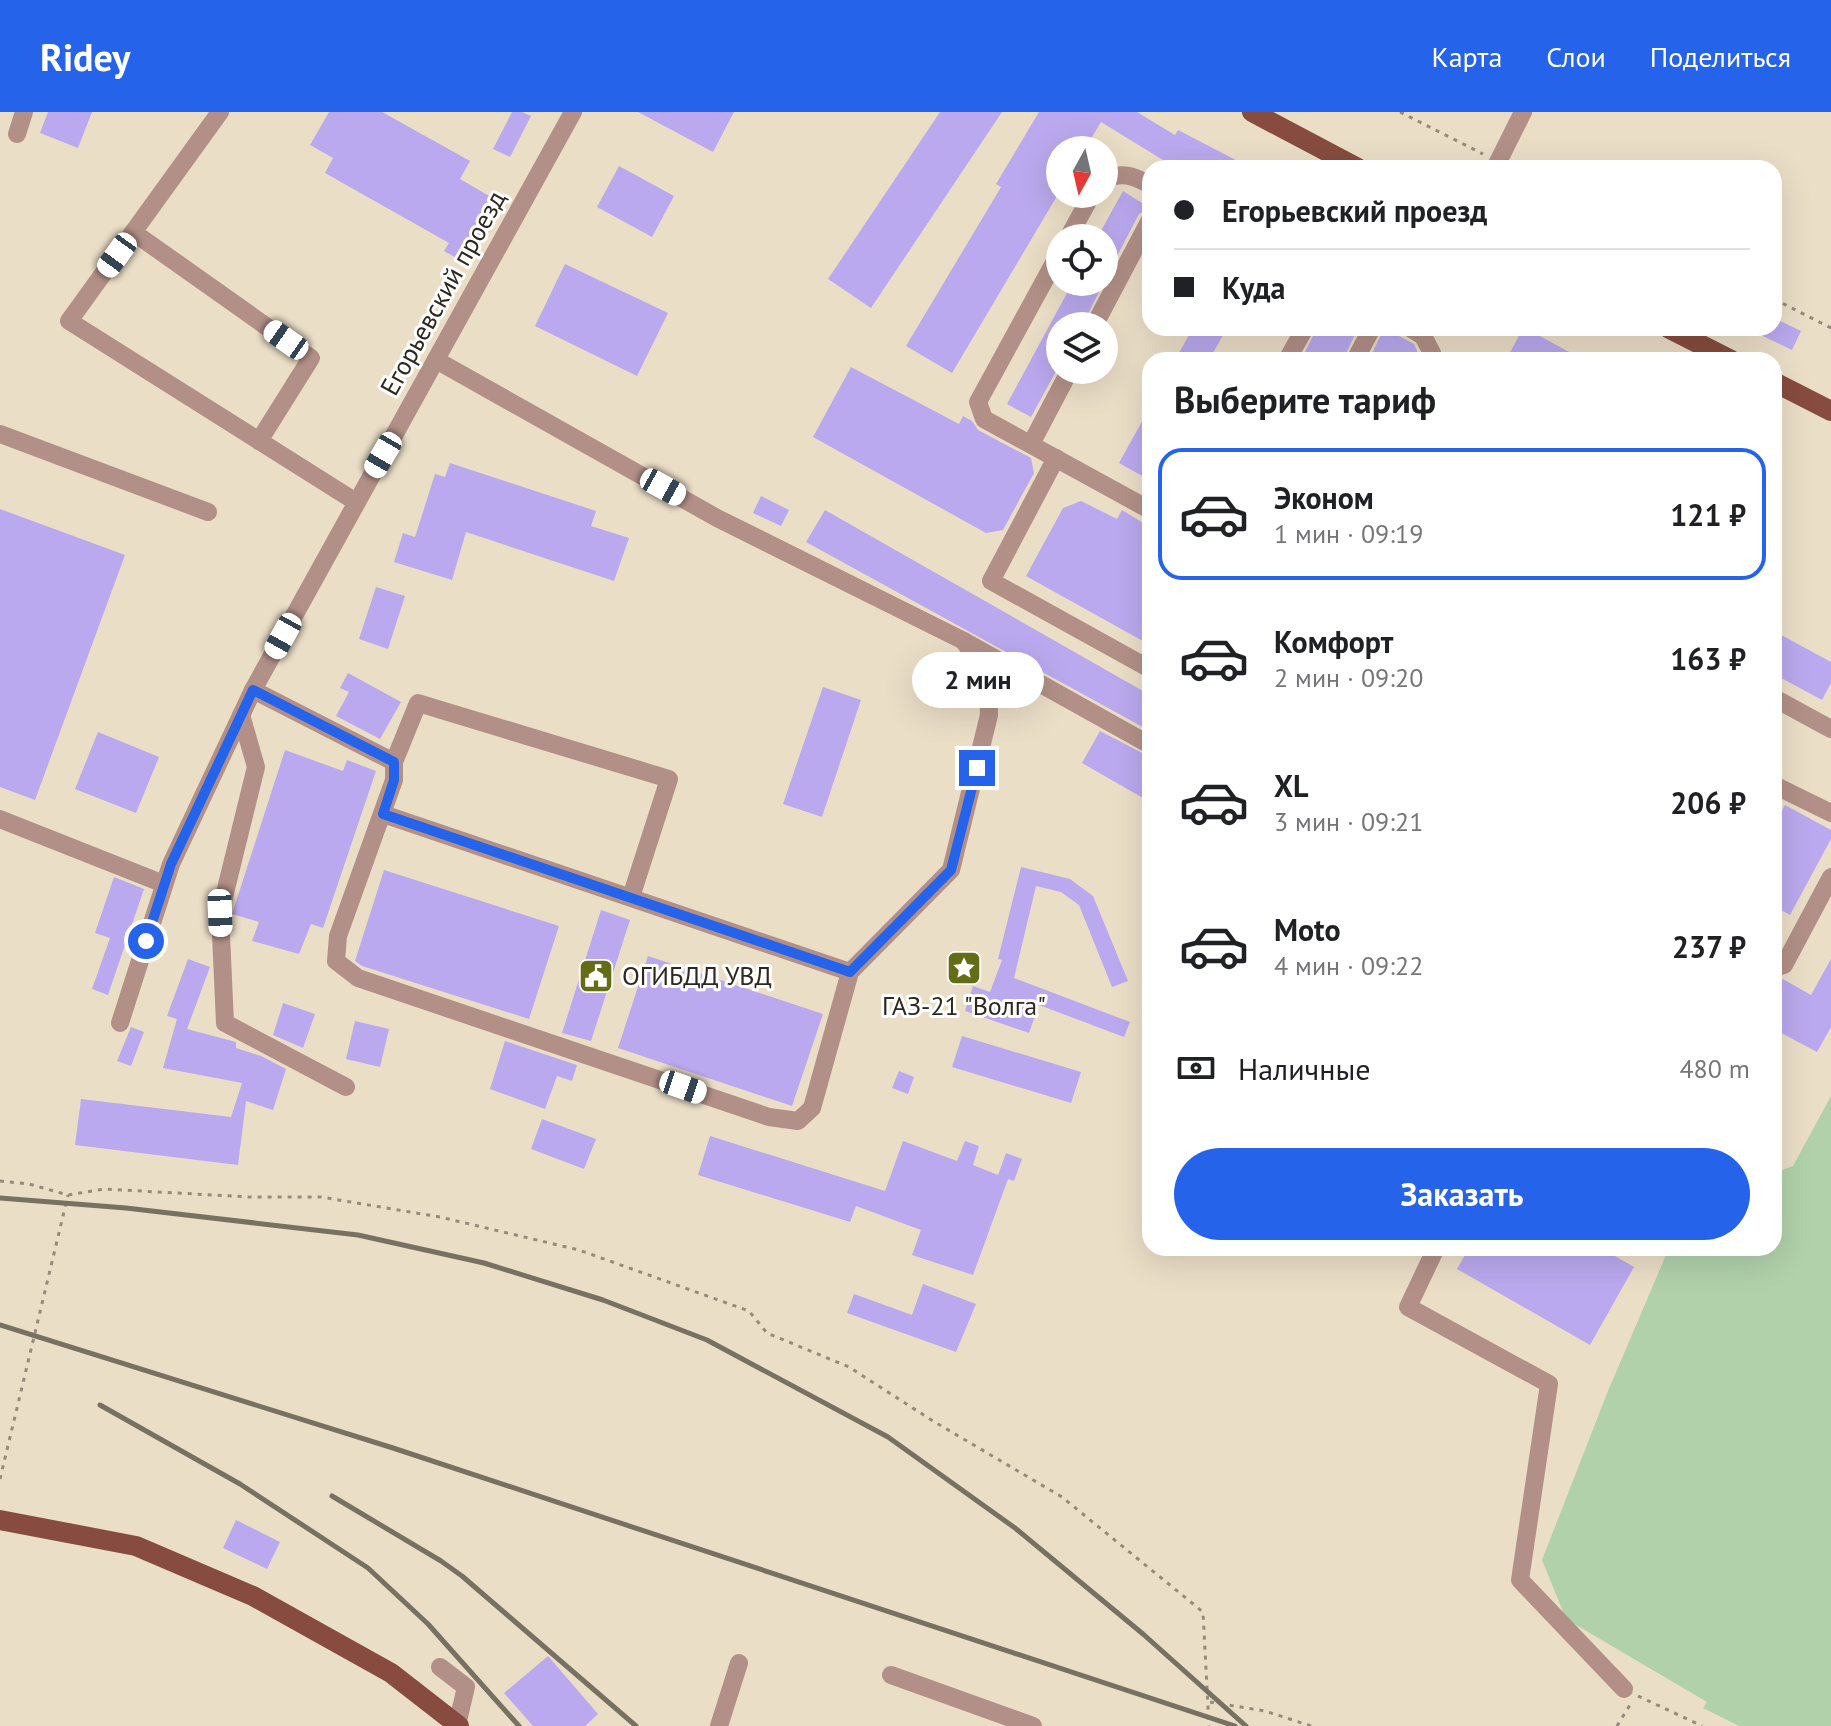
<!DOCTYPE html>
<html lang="ru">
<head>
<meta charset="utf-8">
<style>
	:root { --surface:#fff; --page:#f2f2f2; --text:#202124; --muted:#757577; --line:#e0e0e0; --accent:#2563eb }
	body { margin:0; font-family:"PT Sans",sans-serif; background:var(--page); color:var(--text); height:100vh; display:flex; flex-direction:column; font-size:30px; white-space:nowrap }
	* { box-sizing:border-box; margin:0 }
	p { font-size:26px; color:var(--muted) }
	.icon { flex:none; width:44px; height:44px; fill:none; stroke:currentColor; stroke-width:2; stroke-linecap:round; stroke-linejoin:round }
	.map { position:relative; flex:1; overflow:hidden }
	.sheet { position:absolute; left:1142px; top:240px; width:640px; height:904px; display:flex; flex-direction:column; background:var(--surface); border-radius:24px; box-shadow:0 8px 32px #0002 }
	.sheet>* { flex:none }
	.guide { position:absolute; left:1142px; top:48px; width:640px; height:176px; border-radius:24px; box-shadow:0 8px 32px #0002; display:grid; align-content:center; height:176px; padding:0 32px; background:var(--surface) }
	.needle { width:52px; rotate:188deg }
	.buttons { position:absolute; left:1046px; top:24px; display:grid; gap:16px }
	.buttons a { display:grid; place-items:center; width:72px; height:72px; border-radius:50%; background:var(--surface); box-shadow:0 8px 32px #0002; font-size:40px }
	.end { position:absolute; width:36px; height:36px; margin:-18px; border:10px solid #2563eb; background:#fff; box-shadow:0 0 0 4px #fff }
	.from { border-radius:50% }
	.bubble { position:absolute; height:56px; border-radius:28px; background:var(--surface); box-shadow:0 8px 32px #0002; font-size:26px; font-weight:600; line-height:56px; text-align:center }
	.car { position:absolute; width:24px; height:48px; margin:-24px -12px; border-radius:10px; box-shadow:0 0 6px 2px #0007; background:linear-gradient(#fff 24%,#345 0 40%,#fff 0 76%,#345 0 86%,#fff 0) }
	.guide b { display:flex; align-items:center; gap:28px; height:76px; font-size:30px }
	.guide b+b { border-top:2px solid var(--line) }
	.guide i { width:20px; height:20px; background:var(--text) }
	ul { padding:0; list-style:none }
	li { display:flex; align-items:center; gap:24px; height:132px; margin:0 16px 12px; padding:0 16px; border:4px solid transparent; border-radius:24px }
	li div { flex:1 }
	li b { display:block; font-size:30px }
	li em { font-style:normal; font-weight:600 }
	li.current { border-color:var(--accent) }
	li>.icon { width:72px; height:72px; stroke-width:1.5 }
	h2 { padding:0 32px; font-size:36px; line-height:96px }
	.pay { display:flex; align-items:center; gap:20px; height:88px; padding:0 32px; font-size:30px }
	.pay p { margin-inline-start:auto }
	.button { display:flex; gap:16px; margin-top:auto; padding:16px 32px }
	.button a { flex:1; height:92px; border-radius:48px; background:var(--accent); color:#fff; font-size:32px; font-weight:600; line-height:92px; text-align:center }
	header { display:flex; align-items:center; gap:48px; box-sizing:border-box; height:112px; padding:0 40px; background:var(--accent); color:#fff }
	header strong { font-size:38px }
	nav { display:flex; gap:44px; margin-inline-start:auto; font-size:28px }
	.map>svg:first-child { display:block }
	.green { fill:#b0d1aa }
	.building { fill:#baa9ee }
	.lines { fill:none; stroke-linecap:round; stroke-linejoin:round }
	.path { stroke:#948b7a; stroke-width:3; stroke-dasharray:4 6; stroke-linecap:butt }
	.minor { stroke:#b29087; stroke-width:18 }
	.major { stroke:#874c3f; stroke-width:20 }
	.rail { stroke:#787061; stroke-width:5 }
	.route { stroke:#2563eb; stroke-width:10 }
	.labels { text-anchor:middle; stroke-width:6; stroke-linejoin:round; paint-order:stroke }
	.street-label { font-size:26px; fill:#2d281f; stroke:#fff }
	.poi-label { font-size:26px; fill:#2d281f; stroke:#fff; text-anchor:start }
</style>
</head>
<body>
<header>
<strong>Ridey</strong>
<nav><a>Карта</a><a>Слои</a><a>Поделиться</a></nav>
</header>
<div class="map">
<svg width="1831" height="1614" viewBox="0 0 1831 1614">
	<rect width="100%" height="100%" fill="#ebdec7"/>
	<polygon class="green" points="1831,984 1831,1614 1739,1614 1703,1596 1707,1590 1566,1507 1542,1448 1608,1279 1669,1136 1774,1136 1774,1061 1793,1054"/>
	<g class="building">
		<polygon points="48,0 92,0 78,36 40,21"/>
		<polygon points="329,0 382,0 470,49 460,67 503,92 469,153 444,139 449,131 325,61 333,46 310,33"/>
		<polygon points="512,0 522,0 531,4 510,45 493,37"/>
		<polygon points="638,0 734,0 713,40"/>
		<polygon points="940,0 1002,0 871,196 828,167"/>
		<polygon points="1039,0 1137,0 1175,23 1178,18 1251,56 1159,56 1163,48 1101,10 1084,38 1060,38 1060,79 952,261 906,234 1001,75 996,72"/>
		<polygon points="619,54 674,84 652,125 597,95"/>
		<polygon points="1123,79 1150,96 1139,102 1104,169 1104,126 1097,126"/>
		<polygon points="565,152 668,201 637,264 535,214"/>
		<polygon points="1073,170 1104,170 1082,214 1060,214 1060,252 1031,305 1007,292"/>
		<polygon points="1774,206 1801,219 1792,238 1746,216 1774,216"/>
		<polygon points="1193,216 1227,216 1209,248 1175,248"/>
		<polygon points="1317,216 1358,216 1343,248 1301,248"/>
		<polygon points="1384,216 1414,232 1418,241 1416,248 1369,248"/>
		<polygon points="1523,216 1525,216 1584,248 1506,248"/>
		<polygon points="851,255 959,312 963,304 972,309 978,318 1031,346 1034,361 1003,418 986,421 813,325"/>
		<polygon points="1150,295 1150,358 1146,366 1119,351"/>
		<polygon points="450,351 596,399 591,414 629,426 614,469 466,420 452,468 394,450 403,421 415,425 435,362 445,365"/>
		<polygon points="761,384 789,398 781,414 753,401"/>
		<polygon points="1081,389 1117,407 1122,398 1148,414 1143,424 1150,428 1150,533 1026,464 1063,396"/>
		<polygon points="0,397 125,443 35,688 0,675"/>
		<polygon points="825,398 1150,583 1150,619 806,430"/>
		<polygon points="376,475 405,484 388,537 359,527"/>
		<polygon points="1774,519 1831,550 1831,571 1822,588 1774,562"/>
		<polygon points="348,561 401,590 380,627 336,604 349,580 340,576"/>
		<polygon points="823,575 861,588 822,705 783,692"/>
		<polygon points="1100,619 1150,645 1150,690 1082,651"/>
		<polygon points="98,620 159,645 136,701 75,677"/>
		<polygon points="285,638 343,659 347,648 376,659 323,816 311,812 299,842 252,829 259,810 232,802"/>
		<polygon points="1785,693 1831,718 1831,727 1790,803 1774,794 1774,714"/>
		<polygon points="1021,755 1070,767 1093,784 1128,869 1112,875 1079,793 1061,780 1036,774 1014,866 1130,910 1124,925 1039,893 1029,921 965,899 973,874 990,880 1002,848 998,847"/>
		<polygon points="384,758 559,814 529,907 362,854 355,849"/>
		<polygon points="114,765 144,777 108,883 92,877 110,826 95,821"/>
		<polygon points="601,798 630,808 591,929 562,921"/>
		<polygon points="648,844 823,902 792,994 618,936"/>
		<polygon points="188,847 210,855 187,917 236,930 236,936 261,944 286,957 273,998 246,989 238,1053 75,1033 81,987 231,1005 242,971 163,956 177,907 167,904"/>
		<polygon points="1831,847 1831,915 1817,940 1774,917 1774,868 1781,866 1811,883"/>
		<polygon points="283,891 315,902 303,936 273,923"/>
		<polygon points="355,909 389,917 380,955 346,947"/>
		<polygon points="131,915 144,920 131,954 117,949"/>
		<polygon points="962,924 1081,960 1071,991 952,955"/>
		<polygon points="505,929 577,953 572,969 557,964 545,997 490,977"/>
		<polygon points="899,959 914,965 908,982 892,976"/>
		<polygon points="542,1007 596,1027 584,1057 531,1037"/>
		<polygon points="710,1024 885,1079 903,1029 957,1049 965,1029 979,1034 973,1053 998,1063 1006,1041 1022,1047 1014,1069 1008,1067 973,1163 912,1143 921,1118 856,1094 850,1110 698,1063"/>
		<polygon points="1469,1136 1601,1136 1634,1155 1590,1233 1457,1157"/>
		<polygon points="923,1172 976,1192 956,1240 847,1201 854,1182 912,1203"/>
		<polygon points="236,1408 280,1430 267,1457 223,1436"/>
		<polygon points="548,1544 598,1602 585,1614 533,1614 504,1581"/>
	</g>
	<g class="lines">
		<g class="path">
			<polyline points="1400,0 1483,42"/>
			<polyline points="1774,187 1831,216"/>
			<polyline points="0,1069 29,1072 68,1083 104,1077 249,1085 321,1085 440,1105 579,1138 749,1199 767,1221 849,1255 933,1309 1062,1385 1203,1500 1209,1614"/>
			<polyline points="0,1367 68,1083"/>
			<polyline points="1638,1584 1702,1614"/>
			<polyline points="1210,1590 1265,1599 1311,1614"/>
			<polyline points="1617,1614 1630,1593"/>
		</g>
		<g class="minor">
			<polyline points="220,0 69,209 356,390"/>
			<polyline points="17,22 24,0"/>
			<polyline points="1495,56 1523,0"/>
			<path d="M1104,67c18,-7 29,-4 46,6"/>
			<polyline points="133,120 311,246 259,329"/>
			<polyline points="1068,126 1092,82"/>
			<polyline points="1060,140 978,290 984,307 1150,398"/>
			<polyline points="1094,214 1150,108"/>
			<polyline points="1410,216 1423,224 1432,241 1428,248"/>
			<polyline points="436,248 717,406 964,529 1150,633"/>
			<polyline points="1287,248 1305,216"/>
			<polyline points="1355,248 1372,216"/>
			<polyline points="0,322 208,400"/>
			<polyline points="1031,332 1070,258"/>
			<polyline points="1056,346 991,469 1150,557"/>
			<polyline points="253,578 394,650"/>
			<polyline points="1774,586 1831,617"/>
			<polyline points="241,603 256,655 220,801 225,911 346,975"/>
			<polyline points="1774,673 1831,701"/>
			<polyline points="383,702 850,860"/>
			<polyline points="0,707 164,772"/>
			<polyline points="631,785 669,667 418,591 394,650 394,668 338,824 336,849 358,866 769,1005 798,1009 812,996 850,860 951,758 989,603 988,567 964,529"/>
			<polyline points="1774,856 1784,853 1831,765"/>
			<polyline points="120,911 171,752 253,578 573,0"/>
			<polyline points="1436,1136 1408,1195 1549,1272 1520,1468 1624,1577"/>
			<polyline points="440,1555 466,1575 457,1613"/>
			<polyline points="891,1563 1033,1614"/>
			<polyline points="719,1614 739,1551"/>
		</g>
		<g class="major">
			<polyline points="1252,0 1358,56"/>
			<polyline points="1668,216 1731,248"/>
			<polyline points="1774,270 1831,299"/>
			<polyline points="0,1408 136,1434 253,1484 391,1561 459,1614"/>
		</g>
		<g class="rail">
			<polyline points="0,1086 126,1096 358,1123 484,1151 603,1188 707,1228 888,1325 1015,1416 1143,1522 1246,1614"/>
			<polyline points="0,1213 393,1336 1235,1614"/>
			<polyline points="100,1293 240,1372 368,1456 428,1512 519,1614"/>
			<polyline points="332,1384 441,1449 462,1464 636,1614"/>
		</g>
	</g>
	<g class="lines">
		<polyline class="route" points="146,829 171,752 253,578 394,650 394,668 383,702 850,860 951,758 977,656"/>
	</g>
	<defs>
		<g id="sight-square" transform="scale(1.8)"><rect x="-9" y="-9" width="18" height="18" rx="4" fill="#626d16" stroke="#fff"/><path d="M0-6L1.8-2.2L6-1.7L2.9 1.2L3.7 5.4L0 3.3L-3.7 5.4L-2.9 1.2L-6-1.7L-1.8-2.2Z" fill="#fff"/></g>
		<g id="civic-square" transform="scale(1.8)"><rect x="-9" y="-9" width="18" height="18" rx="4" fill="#626d16" stroke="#fff"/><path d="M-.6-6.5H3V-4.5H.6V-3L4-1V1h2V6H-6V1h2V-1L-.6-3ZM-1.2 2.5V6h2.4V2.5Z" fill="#fff"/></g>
	</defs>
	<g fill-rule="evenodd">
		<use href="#sight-square" x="964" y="856"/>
		<use href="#civic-square" x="596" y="864"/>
	</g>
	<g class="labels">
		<g class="street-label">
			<text transform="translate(443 181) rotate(-61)" y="9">Егорьевский проезд</text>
		</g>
		<g class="poi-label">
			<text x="622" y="873">ОГИБДД УВД</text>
			<text x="964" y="903" text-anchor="middle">ГАЗ-21 "Волга"</text>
		</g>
	</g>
</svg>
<div class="buttons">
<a><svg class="needle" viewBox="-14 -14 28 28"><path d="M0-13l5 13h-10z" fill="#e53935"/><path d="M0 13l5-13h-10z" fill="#757577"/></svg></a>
<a><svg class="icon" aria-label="locate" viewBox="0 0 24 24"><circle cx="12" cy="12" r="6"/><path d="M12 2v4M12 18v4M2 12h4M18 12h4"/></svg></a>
<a><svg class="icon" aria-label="layers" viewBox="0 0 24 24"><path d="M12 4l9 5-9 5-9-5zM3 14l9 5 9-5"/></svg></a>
</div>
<i class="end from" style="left:146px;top:829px"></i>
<i class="end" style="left:977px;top:656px"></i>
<div class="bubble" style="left:912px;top:540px;width:132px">2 мин</div>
<i class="car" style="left:117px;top:143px;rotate:216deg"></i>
<i class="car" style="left:286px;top:228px;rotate:305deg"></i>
<i class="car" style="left:383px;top:343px;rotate:210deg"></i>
<i class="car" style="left:663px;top:375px;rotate:119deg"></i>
<i class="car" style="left:283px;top:524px;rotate:209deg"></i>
<i class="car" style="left:220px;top:801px;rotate:178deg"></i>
<i class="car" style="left:683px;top:975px;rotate:109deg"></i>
<div class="guide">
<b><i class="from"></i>Егорьевский проезд</b>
<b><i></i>Куда</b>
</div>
<section class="sheet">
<h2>Выберите тариф</h2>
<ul>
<li class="current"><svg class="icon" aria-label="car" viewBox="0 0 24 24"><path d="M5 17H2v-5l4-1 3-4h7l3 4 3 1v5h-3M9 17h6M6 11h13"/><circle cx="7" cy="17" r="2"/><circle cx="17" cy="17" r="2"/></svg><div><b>Эконом</b><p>1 мин · 09:19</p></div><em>121 ₽</em></li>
<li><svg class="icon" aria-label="car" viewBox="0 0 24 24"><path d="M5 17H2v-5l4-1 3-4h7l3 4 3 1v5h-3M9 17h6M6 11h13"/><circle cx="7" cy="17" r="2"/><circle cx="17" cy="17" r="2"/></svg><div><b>Комфорт</b><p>2 мин · 09:20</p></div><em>163 ₽</em></li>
<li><svg class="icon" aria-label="car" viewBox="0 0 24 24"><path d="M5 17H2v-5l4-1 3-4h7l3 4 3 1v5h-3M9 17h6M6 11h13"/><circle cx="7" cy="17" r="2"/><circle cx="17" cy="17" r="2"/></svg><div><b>XL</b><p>3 мин · 09:21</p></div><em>206 ₽</em></li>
<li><svg class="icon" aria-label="car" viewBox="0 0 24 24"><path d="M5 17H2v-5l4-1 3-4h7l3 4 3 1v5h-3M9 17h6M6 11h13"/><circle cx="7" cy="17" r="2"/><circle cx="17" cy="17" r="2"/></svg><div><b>Moto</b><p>4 мин · 09:22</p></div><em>237 ₽</em></li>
</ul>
<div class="pay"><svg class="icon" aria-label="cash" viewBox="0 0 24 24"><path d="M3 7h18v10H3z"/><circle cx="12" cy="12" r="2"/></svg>Наличные<p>480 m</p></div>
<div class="button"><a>Заказать</a></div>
</section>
</div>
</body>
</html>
